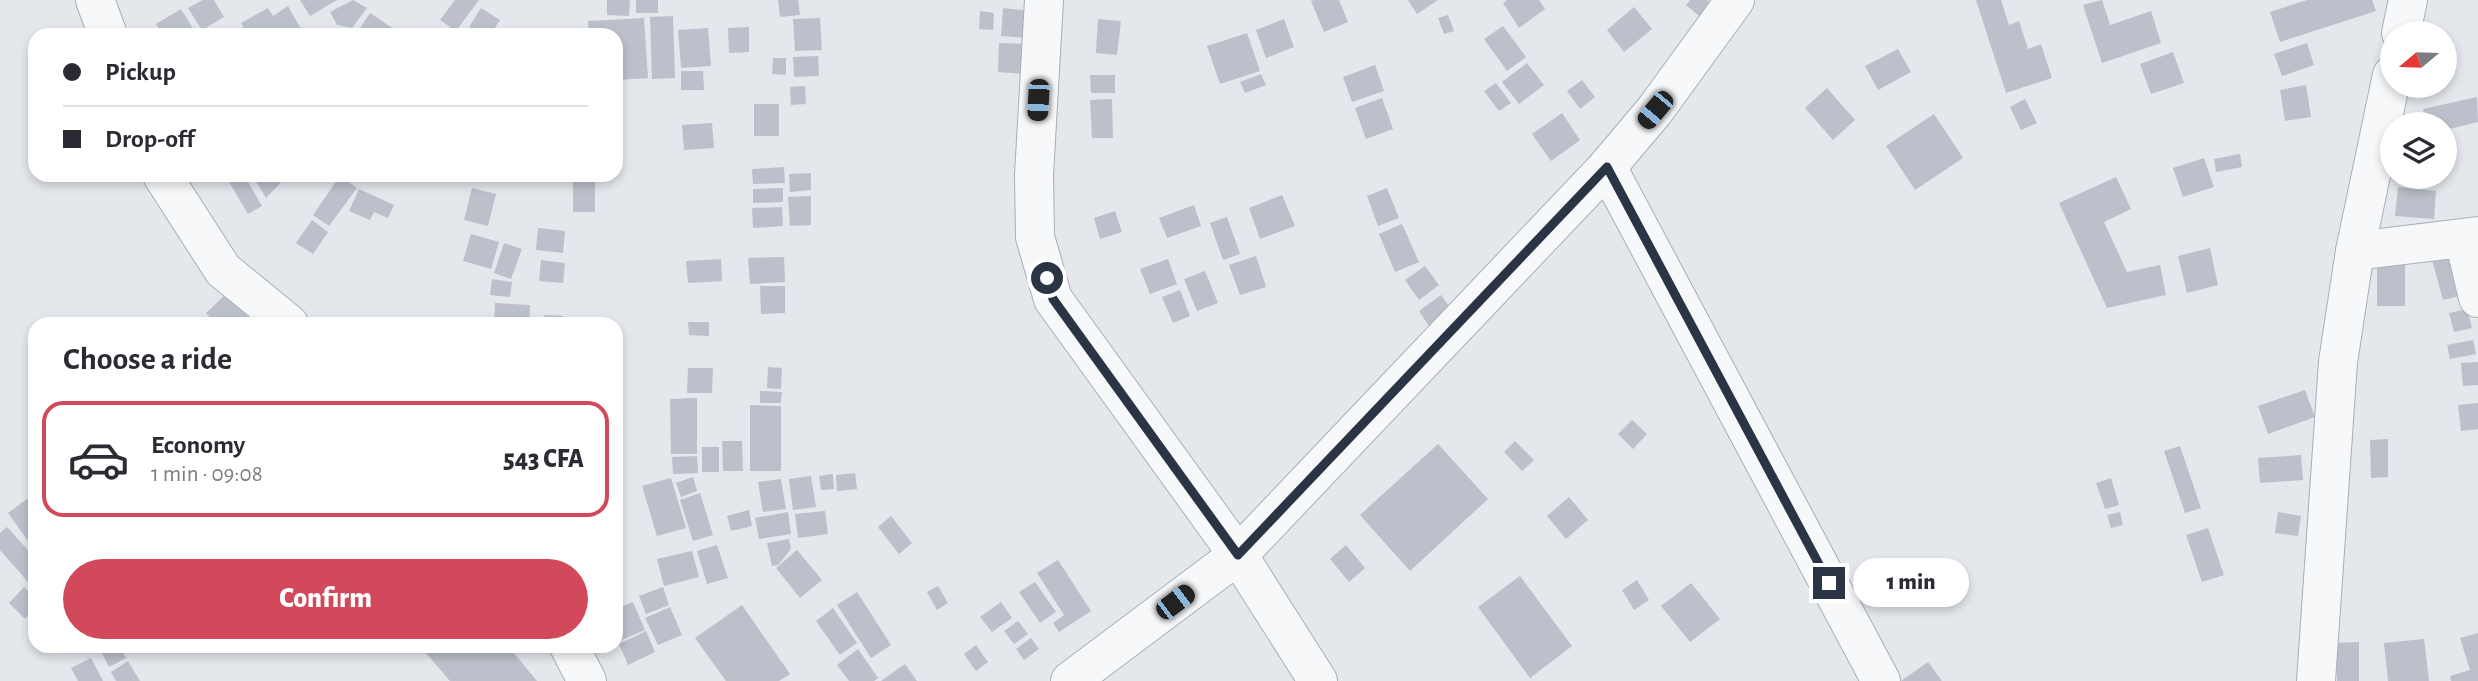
<!DOCTYPE html>
<html lang="en">
<head>
<meta charset="utf-8">
<style>
	:root { --surface:#fff; --page:#f7f7f7; --text:#2b2b33; --muted:#7c7c81; --line:#e1e1e2; --accent:#d1495b }
	body { margin:0; font-family:"Alegreya Sans",sans-serif; background:var(--page); color:var(--text); height:100vh; display:flex; flex-direction:column; font-size:26px; white-space:nowrap }
	* { box-sizing:border-box; margin:0 }
	p { font-size:23px; color:var(--muted) }
	.icon { flex:none; width:38px; height:38px; fill:none; stroke:currentColor; stroke-width:2; stroke-linecap:round; stroke-linejoin:round }
	.map { position:relative; flex:1; overflow:hidden }
	.side { position:absolute; left:28px; top:317px; width:595px; height:336px; display:flex; flex-direction:column; background:var(--surface); border-radius:21px; box-shadow:0 4px 10px #0003 }
	.side>* { flex:none }
	.banner { position:absolute; left:28px; top:28px; width:595px; height:154px; border-radius:21px; box-shadow:0 4px 10px #0003; display:grid; align-content:center; height:154px; padding:0 35px; background:var(--surface) }
	.needle { width:46px; rotate:251deg }
	.tools { position:absolute; left:2380px; top:21px; display:grid; gap:14px }
	.tools a { display:grid; place-items:center; width:77px; height:77px; border-radius:50%; background:var(--surface); box-shadow:0 4px 10px #0003; font-size:35px }
	.end { position:absolute; width:32px; height:32px; margin:-16px; border:9px solid #2b3445; background:#fff; box-shadow:0 0 0 4px #fff }
	.from { border-radius:50% }
	.bubble { position:absolute; height:49px; border-radius:24px; background:var(--surface); box-shadow:0 4px 10px #0003; font-size:23px; font-weight:800; line-height:49px; text-align:center }
	.car { position:absolute; width:21px; height:42px; margin:-21px -10px; border-radius:9px; box-shadow:0 0 5px 2px #0007; background:linear-gradient(#222 24%,#8ab4d8 0 40%,#222 0 76%,#8ab4d8 0 86%,#222 0) }
	.banner b { display:flex; align-items:center; gap:24px; height:66px; font-size:26px }
	.banner b+b { border-top:2px solid var(--line) }
	.banner i { width:18px; height:18px; background:var(--text) }
	ul { padding:0; list-style:none }
	li { display:flex; align-items:center; gap:21px; height:116px; margin:0 14px 10px; padding:0 21px; border:4px solid transparent; border-radius:21px }
	li div { flex:1 }
	li b { display:block; font-size:26px }
	li em { font-style:normal; font-weight:800 }
	li.current { border-color:var(--accent) }
	li>.icon { width:63px; height:63px; stroke-width:1.5 }
	h2 { padding:0 35px; font-size:32px; line-height:84px }
	.cta { display:flex; gap:14px; margin-top:auto; padding:14px 35px }
	.cta a { flex:1; height:80px; border-radius:42px; background:var(--accent); color:#fff; font-size:28px; font-weight:800; line-height:80px; text-align:center }
	.map>svg:first-child { display:block }
	.building { fill:#bbc0ca }
	.lines { fill:none; stroke-linecap:round; stroke-linejoin:round }
	.minor-casing { stroke:#a9aeb7; stroke-width:40 }
	.minor { stroke:#f7f8fa; stroke-width:38 }
	.route { stroke:#2b3445; stroke-width:9 }
</style>
</head>
<body>
<div class="map">
<svg width="2478" height="681" viewBox="0 0 2478 681">
	<rect width="100%" height="100%" fill="#e4e7ec"/>
	<g class="building">
		<polygon points="203,0 214,0 224,17 202,30 188,8"/>
		<polygon points="300,0 337,0 310,16"/>
		<polygon points="353,0 367,8 352,28 337,25 330,12"/>
		<polygon points="455,0 479,0 456,31 440,20"/>
		<polygon points="607,0 630,0 629,16 607,15"/>
		<rect x="636" y="0" width="22" height="13"/>
		<polygon points="778,0 798,0 800,15 780,17"/>
		<polygon points="1315,0 1339,0 1348,22 1324,32 1311,1"/>
		<polygon points="1408,0 1438,0 1417,14"/>
		<polygon points="1507,0 1539,0 1545,9 1519,28 1503,3"/>
		<polygon points="1690,0 1707,0 1715,7 1704,20 1686,5"/>
		<polygon points="1976,0 2001,0 2009,25 2019,21 2028,49 2041,44 2052,78 2006,93"/>
		<polygon points="2102,0 2110,25 2151,11 2161,43 2102,63 2083,5"/>
		<polygon points="2307,0 2372,0 2376,11 2280,42 2270,12"/>
		<polygon points="288,6 301,29 291,35 247,35 241,23 268,8 273,16"/>
		<polygon points="1634,7 1652,29 1624,52 1607,30"/>
		<polygon points="481,8 500,20 490,35 483,35 469,27"/>
		<polygon points="1003,8 1030,11 1029,38 1001,36"/>
		<polygon points="181,9 197,35 163,35 156,24"/>
		<polygon points="980,11 994,13 993,30 979,29"/>
		<polygon points="370,13 400,33 399,35 357,33"/>
		<polygon points="1448,15 1454,31 1444,34 1438,18"/>
		<polygon points="673,16 675,78 652,79 650,17"/>
		<polygon points="644,18 648,78 617,80 616,35 589,35 588,21"/>
		<polygon points="820,18 822,50 795,51 793,19"/>
		<polygon points="1098,19 1121,21 1117,55 1096,53"/>
		<polygon points="1284,19 1294,47 1266,58 1256,30"/>
		<polygon points="1503,26 1526,57 1507,71 1484,39"/>
		<polygon points="749,27 749,52 729,53 728,28"/>
		<polygon points="708,28 711,66 681,68 678,30"/>
		<polygon points="1247,33 1260,71 1220,84 1207,46"/>
		<polygon points="999,43 1028,44 1027,74 998,72"/>
		<polygon points="2307,43 2314,65 2282,76 2274,54"/>
		<polygon points="1898,49 1911,72 1878,90 1865,66"/>
		<polygon points="2173,52 2184,83 2151,94 2140,64"/>
		<polygon points="818,56 819,76 794,77 793,57"/>
		<polygon points="773,58 786,58 786,75 772,74"/>
		<polygon points="1527,63 1544,85 1519,104 1502,82"/>
		<polygon points="1375,65 1384,91 1352,102 1343,77"/>
		<polygon points="681,71 703,71 704,90 681,90"/>
		<polygon points="1261,74 1266,85 1245,93 1240,82"/>
		<polygon points="1090,75 1115,75 1115,93 1091,93"/>
		<polygon points="1582,80 1595,97 1580,109 1567,91"/>
		<polygon points="1496,83 1511,103 1499,111 1484,91"/>
		<polygon points="2306,85 2311,117 2285,121 2280,90"/>
		<polygon points="805,86 806,104 791,105 790,87"/>
		<polygon points="1827,88 1855,120 1833,140 1805,108"/>
		<polygon points="2477,97 2478,122 2445,130 2445,124 2426,124 2423,109"/>
		<polygon points="1382,98 1393,129 1366,139 1355,108"/>
		<polygon points="1112,99 1113,138 1092,138 1090,100"/>
		<polygon points="2025,99 2037,123 2021,130 2010,107"/>
		<rect x="754" y="104" width="25" height="32"/>
		<polygon points="1562,113 1580,140 1551,161 1532,134"/>
		<polygon points="1934,114 1963,158 1915,190 1886,146"/>
		<polygon points="712,123 714,148 684,150 682,125"/>
		<polygon points="2240,154 2242,167 2216,172 2214,159"/>
		<polygon points="2204,158 2214,187 2183,197 2173,168"/>
		<polygon points="784,167 785,183 753,184 752,169"/>
		<polygon points="811,173 811,190 790,192 789,174"/>
		<polygon points="225,175 244,175 262,206 248,214"/>
		<polygon points="252,175 288,175 266,198"/>
		<rect x="573" y="175" width="22" height="37"/>
		<polygon points="340,176 357,188 329,226 313,215"/>
		<polygon points="2116,177 2131,209 2104,222 2127,272 2160,265 2166,295 2107,308 2059,203"/>
		<polygon points="2398,187 2436,191 2434,219 2395,216"/>
		<polygon points="472,188 496,194 488,226 464,220"/>
		<polygon points="783,188 783,202 753,203 753,189"/>
		<polygon points="1387,188 1399,218 1378,226 1367,196"/>
		<polygon points="359,189 394,205 388,218 374,212 370,220 349,211"/>
		<polygon points="1282,195 1295,226 1260,239 1249,208"/>
		<polygon points="811,196 811,225 790,226 788,197"/>
		<polygon points="1194,205 1201,226 1167,238 1159,218"/>
		<polygon points="782,207 783,226 753,228 752,208"/>
		<polygon points="1115,211 1122,232 1100,239 1094,218"/>
		<polygon points="1227,217 1240,254 1223,260 1210,223"/>
		<polygon points="312,220 328,232 313,254 296,243"/>
		<polygon points="1402,224 1419,262 1395,272 1379,234"/>
		<polygon points="538,228 565,231 563,253 536,250"/>
		<polygon points="471,234 499,242 491,269 463,261"/>
		<polygon points="504,243 522,249 511,279 494,273"/>
		<polygon points="2210,248 2218,285 2187,293 2178,256"/>
		<polygon points="2456,249 2467,294 2443,300 2431,256"/>
		<polygon points="1256,256 1266,287 1240,295 1229,265"/>
		<polygon points="784,257 785,282 750,284 748,258"/>
		<polygon points="721,259 722,281 688,283 686,261"/>
		<polygon points="1168,259 1177,284 1150,294 1140,269"/>
		<polygon points="541,260 565,263 563,283 539,281"/>
		<polygon points="2377,264 2405,265 2405,306 2377,306"/>
		<polygon points="1425,266 1439,285 1419,300 1405,280"/>
		<polygon points="1205,271 1218,303 1197,311 1184,279"/>
		<polygon points="492,279 512,282 510,297 490,295"/>
		<polygon points="760,286 785,286 785,313 761,314"/>
		<polygon points="1180,290 1190,316 1173,323 1162,297"/>
		<polygon points="226,294 252,321 249,324 216,324 206,313"/>
		<polygon points="1441,295 1462,325 1439,341 1419,311"/>
		<polygon points="495,303 530,305 529,324 494,324"/>
		<polygon points="2467,309 2472,328 2454,332 2449,313"/>
		<polygon points="544,315 563,316 562,324 544,324"/>
		<polygon points="688,322 709,322 709,336 689,335"/>
		<polygon points="2473,340 2476,354 2450,359 2447,345"/>
		<polygon points="2478,362 2478,385 2463,386 2461,363"/>
		<polygon points="768,367 782,368 781,389 767,388"/>
		<polygon points="688,368 713,368 712,393 687,393"/>
		<polygon points="2305,390 2315,417 2268,434 2258,406"/>
		<polygon points="760,391 782,392 781,403 760,403"/>
		<polygon points="697,398 697,454 671,454 670,399"/>
		<polygon points="2478,403 2478,429 2461,431 2458,405"/>
		<polygon points="750,405 781,406 781,471 750,471"/>
		<polygon points="1632,420 1647,434 1633,449 1618,434"/>
		<polygon points="2388,439 2388,477 2371,478 2370,440"/>
		<polygon points="722,441 742,441 743,471 723,471"/>
		<polygon points="1515,441 1534,460 1522,471 1504,452"/>
		<polygon points="1438,444 1488,499 1410,571 1360,515"/>
		<polygon points="2180,446 2201,508 2185,513 2164,451"/>
		<rect x="702" y="447" width="17" height="25"/>
		<polygon points="2301,455 2303,480 2260,483 2258,458"/>
		<polygon points="697,456 698,473 673,474 672,457"/>
		<polygon points="855,473 857,489 837,491 836,475"/>
		<polygon points="833,474 834,489 821,490 819,476"/>
		<polygon points="811,476 816,507 793,510 789,479"/>
		<polygon points="693,477 697,491 681,497 676,483"/>
		<polygon points="671,478 686,528 657,536 642,486"/>
		<polygon points="2111,478 2119,505 2105,509 2096,483"/>
		<polygon points="781,479 786,509 763,512 758,482"/>
		<polygon points="35,493 35,551 8,513"/>
		<polygon points="700,493 713,535 693,541 680,500"/>
		<polygon points="1569,497 1588,520 1566,539 1547,516"/>
		<polygon points="749,510 752,526 731,531 727,516"/>
		<polygon points="825,511 828,534 798,538 795,514"/>
		<polygon points="788,512 791,534 759,539 755,518"/>
		<polygon points="2120,512 2123,525 2111,528 2107,515"/>
		<polygon points="2278,512 2301,516 2298,536 2275,533"/>
		<polygon points="891,516 912,543 899,554 878,527"/>
		<polygon points="7,527 35,558 35,590 0,550 0,533"/>
		<polygon points="2208,528 2224,575 2202,582 2186,535"/>
		<polygon points="789,539 791,549 778,565 772,566 767,543"/>
		<polygon points="717,545 728,578 707,584 697,551"/>
		<polygon points="1346,545 1365,568 1349,582 1330,559"/>
		<polygon points="797,550 822,580 800,598 776,568"/>
		<polygon points="692,551 699,577 664,586 657,559"/>
		<polygon points="1058,560 1091,611 1059,632 1053,623 1064,615 1037,573"/>
		<polygon points="1520,576 1572,646 1530,678 1478,607"/>
		<polygon points="1637,580 1649,600 1634,610 1622,590"/>
		<polygon points="1035,582 1056,612 1040,623 1019,592"/>
		<polygon points="1691,583 1720,619 1690,642 1661,606"/>
		<polygon points="938,586 948,603 937,610 927,592"/>
		<polygon points="24,587 35,598 35,609 25,619 9,603"/>
		<polygon points="663,587 669,605 646,614 639,596"/>
		<polygon points="857,592 891,645 871,658 837,605"/>
		<polygon points="633,602 645,630 619,641 616,609"/>
		<polygon points="1001,602 1012,618 992,632 980,617"/>
		<polygon points="742,605 790,674 779,681 726,681 695,638"/>
		<polygon points="670,607 682,635 658,645 645,618"/>
		<polygon points="833,608 857,643 840,655 816,621"/>
		<polygon points="1018,621 1028,634 1014,644 1004,631"/>
		<polygon points="646,631 655,652 628,665 619,644"/>
		<polygon points="2478,633 2478,681 2451,681 2450,676 2470,670 2460,638"/>
		<polygon points="1031,638 1039,649 1024,660 1016,649"/>
		<polygon points="2424,639 2429,681 2388,681 2384,643"/>
		<polygon points="2359,642 2359,681 2337,681 2336,643"/>
		<polygon points="976,645 988,662 976,671 964,654"/>
		<polygon points="115,646 120,646 126,658 109,667 102,653"/>
		<polygon points="420,646 508,646 537,681 450,681"/>
		<polygon points="858,649 878,678 874,681 849,681 837,665"/>
		<polygon points="91,658 103,681 78,681 71,668"/>
		<polygon points="128,661 140,681 116,681 111,672"/>
		<polygon points="1928,662 1942,681 1901,681"/>
		<polygon points="905,664 917,681 881,681"/>
	</g>
	<g class="lines">
		<g class="minor-casing">
			<g id="minor">
				<polyline points="95,0 108,35"/>
				<polyline points="1044,0 1034,175 1035,237 1053,299 1238,555 1318,681"/>
				<polyline points="2401,33 2408,0"/>
				<polyline points="1607,167 1881,681"/>
				<polyline points="162,175 223,270 289,324"/>
				<polyline points="2464,239 2478,298"/>
				<polyline points="2355,251 2478,236"/>
				<polyline points="569,646 587,681"/>
				<polyline points="1070,681 1238,555 1607,167 1655,110 1735,0"/>
				<polyline points="2316,681 2338,362 2355,251 2392,75"/>
			</g>
		</g>
		<use href="#minor" class="minor"/>
	</g>
	<g class="lines">
		<polyline class="route" points="1047,278 1053,299 1238,555 1607,167 1829,583"/>
	</g>
</svg>
<div class="tools">
<a><svg class="needle" viewBox="-14 -14 28 28"><path d="M0-13l5 13h-10z" fill="#e53935"/><path d="M0 13l5-13h-10z" fill="#7c7c81"/></svg></a>
<a><svg class="icon" aria-label="layers" viewBox="0 0 24 24"><path d="M12 4l9 5-9 5-9-5zM3 14l9 5 9-5"/></svg></a>
</div>
<i class="end from" style="left:1047px;top:278px"></i>
<i class="end" style="left:1829px;top:583px"></i>
<div class="bubble" style="left:1853px;top:558px;width:116px">1 min</div>
<i class="car" style="left:1038px;top:100px;rotate:183deg"></i>
<i class="car" style="left:1655px;top:110px;rotate:220deg"></i>
<i class="car" style="left:1175px;top:602px;rotate:53deg"></i>
<div class="banner">
<b><i class="from"></i>Pickup</b>
<b><i></i>Drop-off</b>
</div>
<section class="side">
<h2>Choose a ride</h2>
<ul>
<li class="current"><svg class="icon" aria-label="car" viewBox="0 0 24 24"><path d="M5 17H2v-5l4-1 3-4h7l3 4 3 1v5h-3M9 17h6M6 11h13"/><circle cx="7" cy="17" r="2"/><circle cx="17" cy="17" r="2"/></svg><div><b>Economy</b><p>1 min · 09:08</p></div><em>543 CFA</em></li>
</ul>
<div class="cta"><a>Confirm</a></div>
</section>
</div>
</body>
</html>
